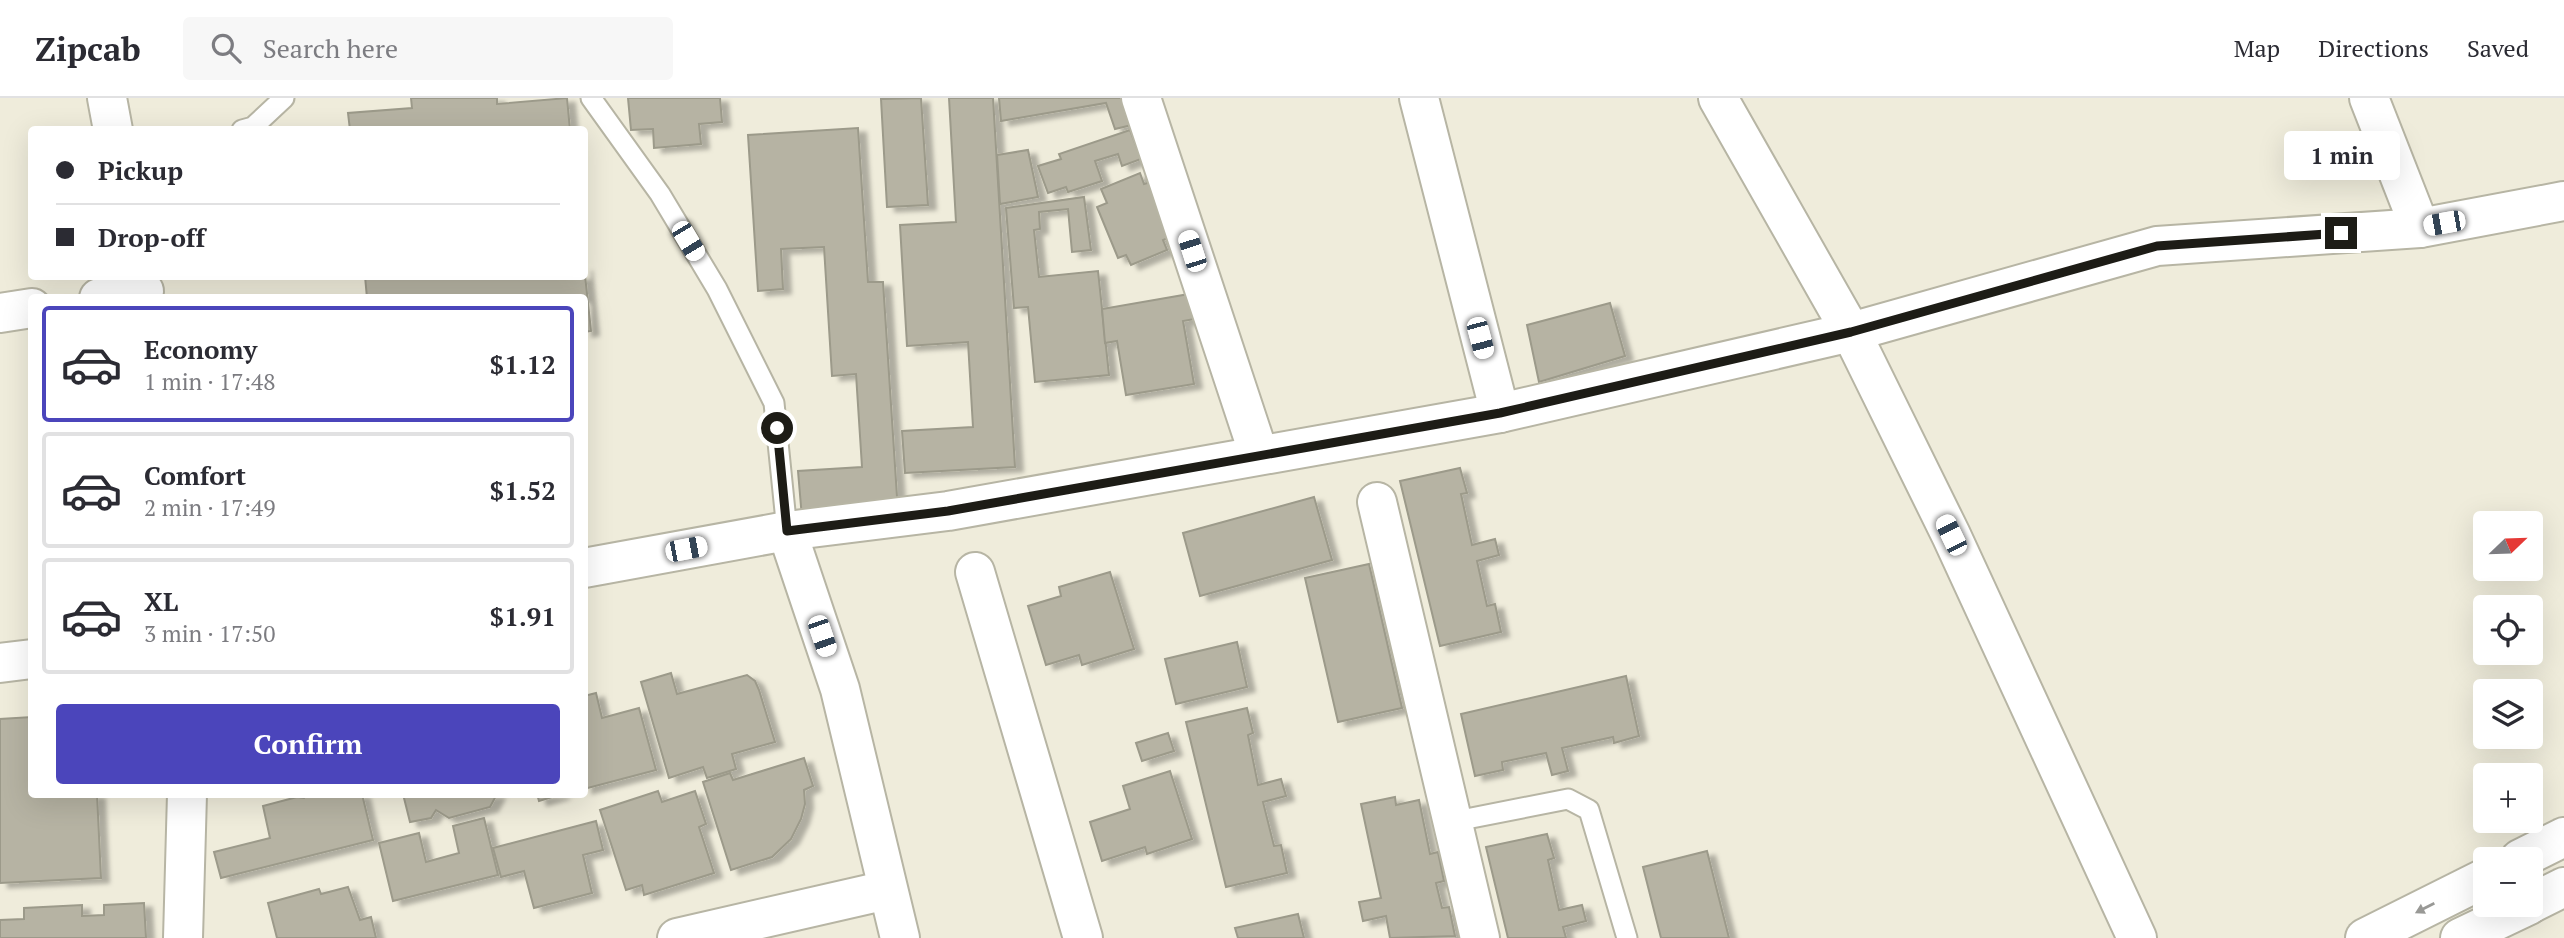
<!DOCTYPE html>
<html lang="en">
<head>
<meta charset="utf-8">
<style>
	:root { --surface:#fff; --page:#f7f7f7; --text:#2b2b33; --muted:#7c7c81; --line:#e1e1e2; --accent:#4b45bb }
	body { margin:0; font-family:"PT Serif",serif; background:var(--page); color:var(--text); height:100vh; display:flex; flex-direction:column; font-size:26px; white-space:nowrap }
	* { box-sizing:border-box; margin:0 }
	p { font-size:23px; color:var(--muted) }
	.icon { flex:none; width:38px; height:38px; fill:none; stroke:currentColor; stroke-width:2; stroke-linecap:round; stroke-linejoin:round }
	.map { position:relative; flex:1; overflow:hidden }
	.sheet { position:absolute; left:28px; top:196px; width:560px; height:504px; display:flex; flex-direction:column; background:var(--surface); border-radius:7px; box-shadow:0 7px 28px #0002 }
	.sheet>* { flex:none }
	.top-card { position:absolute; left:28px; top:28px; width:560px; height:154px; border-radius:7px; box-shadow:0 7px 28px #0002; display:grid; align-content:center; height:154px; padding:0 28px; background:var(--surface) }
	.needle { width:46px; rotate:67deg }
	.fabs { position:absolute; left:2473px; top:413px; display:grid; gap:14px }
	.fabs a { display:grid; place-items:center; width:70px; height:70px; border-radius:7px; background:var(--surface); box-shadow:0 7px 28px #0002; font-size:35px }
	.end { position:absolute; width:32px; height:32px; margin:-16px; border:9px solid #1d1c16; background:#fff; box-shadow:0 0 0 4px #fff }
	.from { border-radius:50% }
	.bubble { position:absolute; height:49px; border-radius:7px; background:var(--surface); box-shadow:0 7px 28px #0002; font-size:23px; font-weight:600; line-height:49px; text-align:center }
	.car { position:absolute; width:21px; height:42px; margin:-21px -10px; border-radius:9px; box-shadow:0 0 5px 2px #0007; background:linear-gradient(#fff 24%,#345 0 40%,#fff 0 76%,#345 0 86%,#fff 0) }
	.top-card b { display:flex; align-items:center; gap:24px; height:66px; font-size:26px }
	.top-card b+b { border-top:2px solid var(--line) }
	.top-card i { width:18px; height:18px; background:var(--text) }
	ul { padding:12px 0 0; list-style:none }
	li { display:flex; align-items:center; gap:21px; height:116px; margin:0 14px 10px; padding:0 14px; border:4px solid var(--line); border-radius:7px }
	li div { flex:1 }
	li b { display:block; font-size:26px }
	li em { font-style:normal; font-weight:600 }
	li.on { border-color:var(--accent) }
	li>.icon { width:63px; height:63px; stroke-width:1.5 }
	.cta { display:flex; gap:14px; margin-top:auto; padding:14px 28px }
	.cta a { flex:1; height:80px; border-radius:7px; background:var(--accent); color:#fff; font-size:28px; font-weight:600; line-height:80px; text-align:center }
	header { display:flex; align-items:center; gap:42px; box-sizing:border-box; height:98px; padding:0 35px; background:var(--surface); border-bottom:2px solid var(--line) }
	header strong { font-size:33px }
	nav { display:flex; gap:38px; margin-inline-start:auto; font-size:24px }
	.search { width:490px; height:63px; background:var(--page); display:flex; align-items:center; gap:18px; box-sizing:border-box; padding:0 24px; border-radius:7px; color:var(--muted); font-size:26px }
	.map>svg:first-child { display:block }
	.building { fill:#b6b3a3; stroke:#9c9a8a; stroke-width:2; filter:url(#shadow) }
	.lines { fill:none; stroke-linecap:round; stroke-linejoin:round }
	.lane-casing { stroke:#b7b5a4; stroke-width:23 }
	.street-casing { stroke:#b7b5a4; stroke-width:42 }
	.primary-casing { stroke:#b7b5a4; stroke-width:42 }
	.highway-casing { stroke:#b7b5a4; stroke-width:42 }
	.lane { stroke:#fff; stroke-width:19 }
	.street { stroke:#fff; stroke-width:38 }
	.primary { stroke:#fff; stroke-width:38 }
	.highway { stroke:#fff; stroke-width:38 }
	.oneway { fill:#999996 }
	.route { stroke:#1d1c16; stroke-width:9 }
</style>
</head>
<body>
<header>
<strong>Zipcab</strong>
<div class="search"><svg class="icon" aria-label="search" viewBox="0 0 24 24"><circle cx="10" cy="10" r="6"/><path d="M15 15l6 6"/></svg>Search here</div>
<nav><a>Map</a><a>Directions</a><a>Saved</a></nav>
</header>
<div class="map">
<svg width="2564" height="840" viewBox="0 0 2564 840">
	<defs>
		<filter id="shadow"><feDropShadow dx="8" dy="4.5" stdDeviation="2" flood-color="#0004"/></filter>
	</defs>
	<rect width="100%" height="100%" fill="#efecdb"/>
	<g class="building">
		<polygon points="411,0 497,0 497,6 567,0 570,32 350,32 348,15 412,10"/>
		<polygon points="628,0 720,0 722,24 699,26 701,46 654,50 653,31 631,32"/>
		<polygon points="921,0 928,107 887,109 881,1"/>
		<polygon points="949,0 993,0 1015,369 905,375 902,333 973,329 968,244 907,248 900,127 956,124"/>
		<polygon points="999,0 1133,0 1140,25 1115,31 1106,5 1001,23"/>
		<polygon points="858,30 868,184 883,184 898,414 802,420 798,373 862,369 856,276 832,278 824,149 781,151 783,191 758,193 748,37"/>
		<polygon points="1130,32 1141,61 1122,68 1118,56 1095,63 1102,83 1068,94 1066,89 1048,95 1038,68 1061,61 1059,56"/>
		<polygon points="1028,52 1038,99 1000,106 997,57"/>
		<polygon points="1140,75 1144,86 1151,84 1173,138 1163,142 1167,152 1131,167 1126,157 1118,160 1097,109 1107,105 1101,91"/>
		<polygon points="1084,99 1091,152 1072,154 1068,111 1039,114 1040,131 1034,132 1039,179 1098,173 1109,277 1035,284 1028,209 1014,210 1006,110"/>
		<polygon points="584,168 591,233 584,234 584,200 367,200 365,178 584,178"/>
		<polygon points="1195,195 1200,220 1183,223 1194,286 1126,297 1117,243 1105,245 1102,211"/>
		<polygon points="1610,205 1625,258 1539,284 1527,227"/>
		<polygon points="1460,370 1467,395 1461,396 1472,447 1495,441 1499,457 1477,463 1487,508 1495,506 1501,534 1440,548 1400,383"/>
		<polygon points="1314,399 1332,462 1200,498 1183,435"/>
		<polygon points="1369,466 1402,610 1338,624 1305,480"/>
		<polygon points="1110,474 1134,551 1082,567 1079,557 1046,567 1028,508 1061,498 1059,489"/>
		<polygon points="1237,544 1247,589 1176,606 1165,561"/>
		<polygon points="671,575 677,596 747,577 755,583 759,592 775,644 732,656 736,671 707,680 703,669 669,680 641,584"/>
		<polygon points="1626,578 1639,638 1614,645 1613,639 1562,650 1568,673 1552,677 1546,655 1502,664 1503,672 1475,678 1461,616"/>
		<polygon points="596,595 602,620 639,610 656,672 584,691 584,598"/>
		<polygon points="1247,610 1253,635 1248,637 1258,687 1281,681 1286,698 1263,704 1274,748 1281,747 1287,775 1226,789 1186,624"/>
		<polygon points="32,619 32,696 97,696 101,780 0,785 0,621"/>
		<polygon points="1168,635 1174,653 1142,663 1136,645"/>
		<polygon points="804,660 813,688 804,692 805,706 801,721 791,741 772,759 731,772 703,684 730,675 733,682"/>
		<polygon points="1170,673 1192,741 1147,756 1145,749 1102,763 1090,724 1130,711 1123,688"/>
		<polygon points="658,693 662,704 695,693 706,726 699,729 714,775 644,797 642,787 626,792 600,712"/>
		<polygon points="306,696 362,696 373,742 221,780 214,754 270,740 263,708 297,699 304,700"/>
		<polygon points="403,696 497,696 490,709 449,720 436,712 431,720 410,724"/>
		<polygon points="537,696 562,696 539,703"/>
		<polygon points="1395,699 1396,707 1419,702 1430,756 1438,754 1444,783 1436,785 1442,810 1449,809 1455,838 1390,840 1386,818 1363,823 1359,804 1381,800 1361,706"/>
		<polygon points="484,720 498,777 393,803 379,745 419,735 426,764 459,755 453,728"/>
		<polygon points="596,723 603,752 583,757 592,795 534,810 524,773 501,779 493,750"/>
		<polygon points="1547,736 1554,760 1548,762 1559,812 1582,807 1586,823 1563,829 1566,840 1508,840 1486,749"/>
		<polygon points="1707,753 1729,840 1661,840 1643,769"/>
		<polygon points="348,789 360,822 371,819 376,840 277,840 268,805 319,791 321,796"/>
		<polygon points="144,805 146,840 0,840 0,822 24,821 24,810 82,807 82,818 104,817 104,807"/>
		<polygon points="1298,816 1304,840 1238,840 1235,830"/>
	</g>
	<g class="lines">
		<g class="lane-casing">
			<g id="lane">
				<polyline points="591,0 660,96 717,191 774,305 787,433"/>
				<polyline points="242,32 253,29 284,0"/>
				<polyline points="1451,724 1568,701 1589,712 1627,840"/>
			</g>
		</g>
		<g class="street-casing">
			<g id="street">
				<polyline points="107,0 113,32"/>
				<polyline points="1141,0 1259,357"/>
				<polyline points="1419,0 1500,315"/>
				<polyline points="1718,0 1851,234 1951,437 2137,840"/>
				<polyline points="2369,0 2420,130"/>
				<polyline points="99,200 144,193"/>
				<polyline points="0,215 32,210"/>
				<polyline points="1377,404 1480,840"/>
				<polyline points="787,433 840,591 900,840"/>
				<polyline points="584,470 787,433 948,413 1500,315 1851,234 2157,148 2420,130 2564,103"/>
				<polyline points="975,474 1083,840"/>
				<polyline points="0,565 32,561"/>
				<polyline points="183,840 187,696"/>
				<polyline points="677,840 887,792"/>
			</g>
		</g>
		<g class="primary-casing">
			<g id="primary">
				<polyline points="2520,761 2564,739"/>
				<polyline points="2365,840 2485,780"/>
			</g>
		</g>
		<g class="highway-casing">
			<g id="highway">
				<polyline points="2530,806 2564,789"/>
				<polyline points="2460,840 2529,807"/>
			</g>
		</g>
		<use href="#lane" class="lane"/>
		<use href="#street" class="street"/>
		<use href="#primary" class="primary"/>
		<use href="#highway" class="highway"/>
	</g>
	<defs><path id="oneway-solid" d="M-6-.8H1V-3.2L6.5 0L1 3.2V.8H-6Z" transform="scale(1.75)"/></defs>
	<use class="oneway" href="#oneway-solid" transform="translate(2425 810) rotate(153)"/>
	<g class="lines">
		<polyline class="route" points="777,330 787,433 948,413 1500,315 1851,234 2157,148 2341,135"/>
	</g>
</svg>
<div class="fabs">
<a><svg class="needle" viewBox="-14 -14 28 28"><path d="M0-13l5 13h-10z" fill="#e53935"/><path d="M0 13l5-13h-10z" fill="#7c7c81"/></svg></a>
<a><svg class="icon" aria-label="locate" viewBox="0 0 24 24"><circle cx="12" cy="12" r="6"/><path d="M12 2v4M12 18v4M2 12h4M18 12h4"/></svg></a>
<a><svg class="icon" aria-label="layers" viewBox="0 0 24 24"><path d="M12 4l9 5-9 5-9-5zM3 14l9 5 9-5"/></svg></a>
<a>+</a>
<a>−</a>
</div>
<i class="end from" style="left:777px;top:330px"></i>
<i class="end" style="left:2341px;top:135px"></i>
<div class="bubble" style="left:2284px;top:33px;width:116px">1 min</div>
<i class="car" style="left:2444px;top:125px;rotate:260deg"></i>
<i class="car" style="left:688px;top:143px;rotate:149deg"></i>
<i class="car" style="left:1192px;top:153px;rotate:342deg"></i>
<i class="car" style="left:1480px;top:240px;rotate:165deg"></i>
<i class="car" style="left:1951px;top:437px;rotate:334deg"></i>
<i class="car" style="left:686px;top:451px;rotate:79deg"></i>
<i class="car" style="left:822px;top:538px;rotate:161deg"></i>
<div class="top-card">
<b><i class="from"></i>Pickup</b>
<b><i></i>Drop-off</b>
</div>
<section class="sheet">
<ul>
<li class="on"><svg class="icon" aria-label="car" viewBox="0 0 24 24"><path d="M5 17H2v-5l4-1 3-4h7l3 4 3 1v5h-3M9 17h6M6 11h13"/><circle cx="7" cy="17" r="2"/><circle cx="17" cy="17" r="2"/></svg><div><b>Economy</b><p>1 min · 17:48</p></div><em>$1.12</em></li>
<li><svg class="icon" aria-label="car" viewBox="0 0 24 24"><path d="M5 17H2v-5l4-1 3-4h7l3 4 3 1v5h-3M9 17h6M6 11h13"/><circle cx="7" cy="17" r="2"/><circle cx="17" cy="17" r="2"/></svg><div><b>Comfort</b><p>2 min · 17:49</p></div><em>$1.52</em></li>
<li><svg class="icon" aria-label="car" viewBox="0 0 24 24"><path d="M5 17H2v-5l4-1 3-4h7l3 4 3 1v5h-3M9 17h6M6 11h13"/><circle cx="7" cy="17" r="2"/><circle cx="17" cy="17" r="2"/></svg><div><b>XL</b><p>3 min · 17:50</p></div><em>$1.91</em></li>
</ul>
<div class="cta"><a>Confirm</a></div>
</section>
</div>
</body>
</html>
